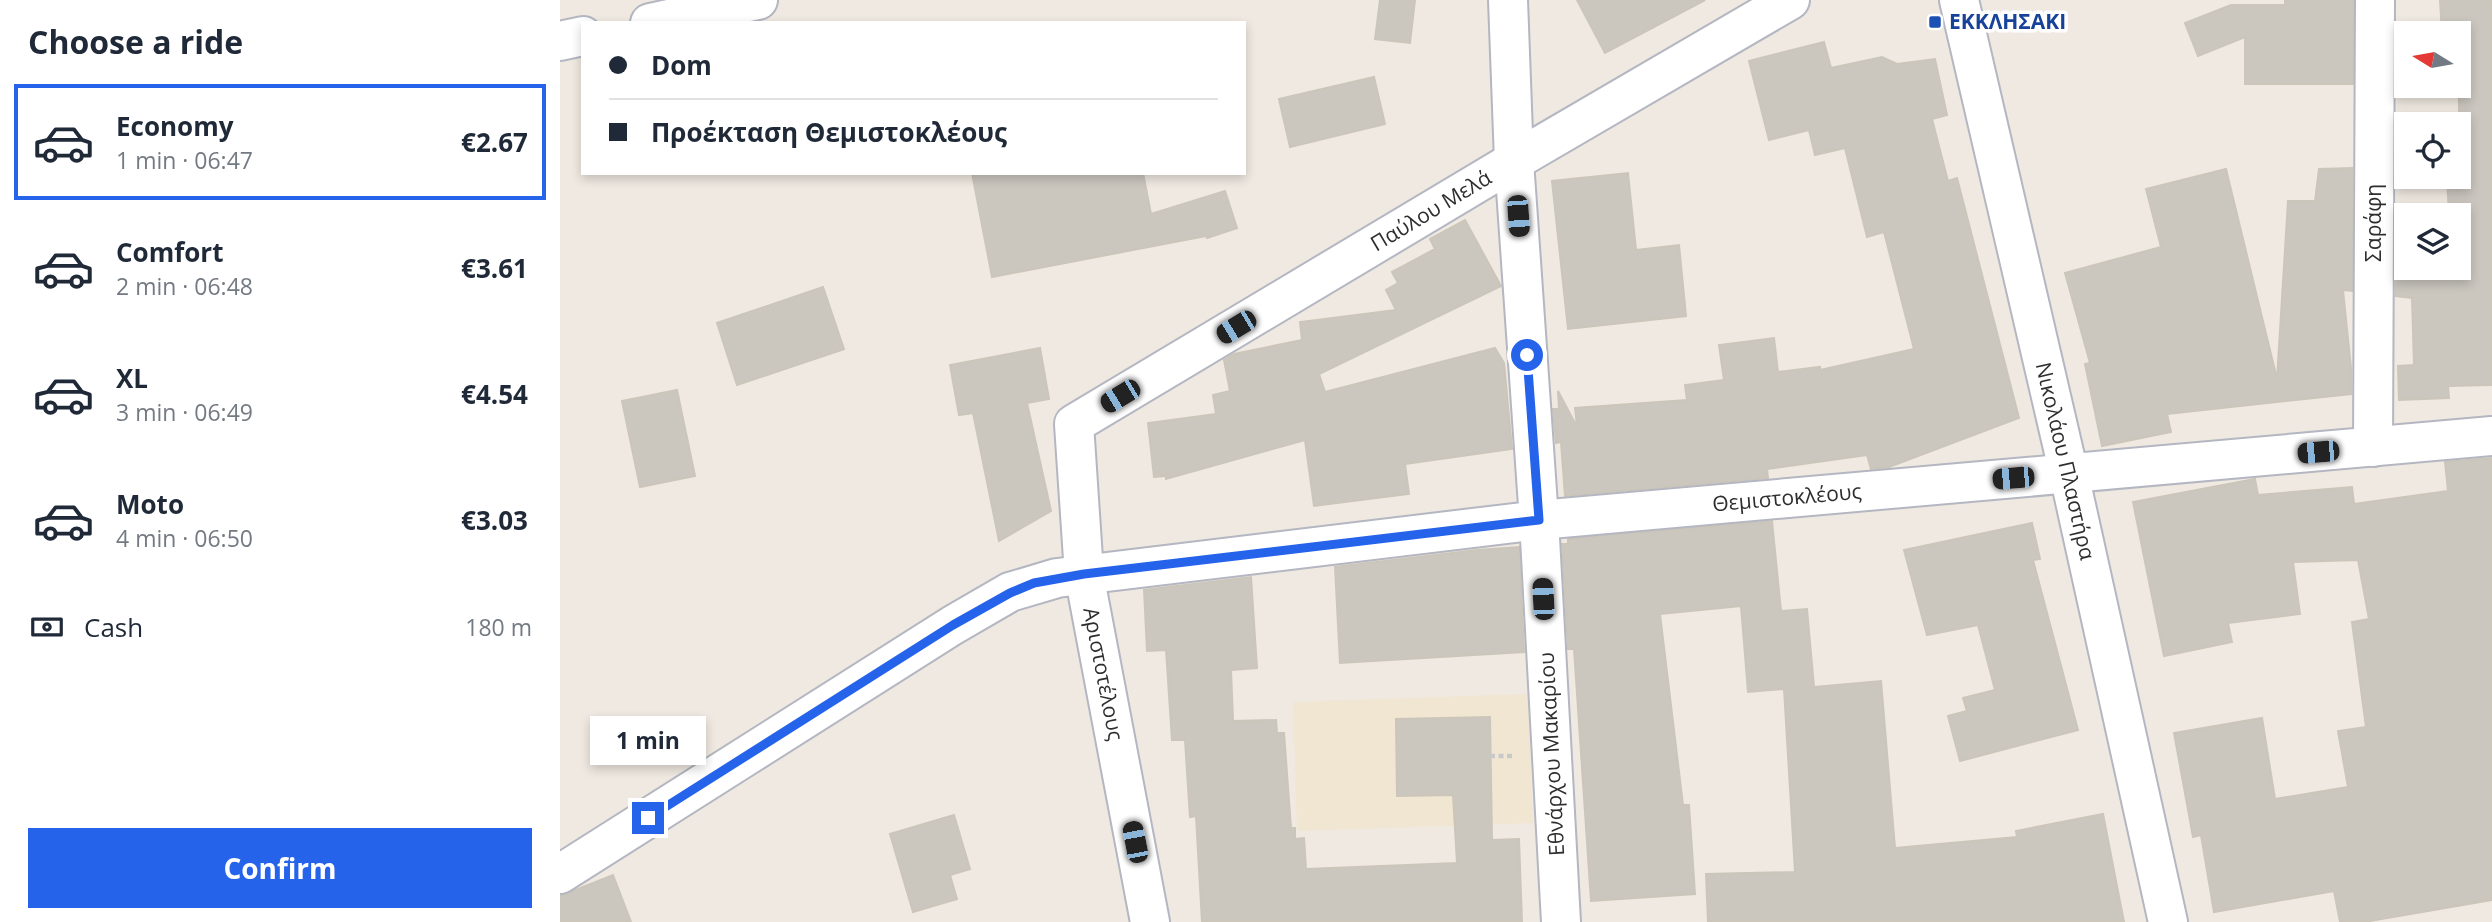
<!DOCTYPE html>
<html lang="en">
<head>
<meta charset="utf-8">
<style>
	:root { --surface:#fff; --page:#f6f6f7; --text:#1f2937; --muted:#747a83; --line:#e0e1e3; --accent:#2563eb }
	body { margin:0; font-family:"Open Sans",sans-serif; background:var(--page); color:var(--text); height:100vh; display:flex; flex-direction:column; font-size:26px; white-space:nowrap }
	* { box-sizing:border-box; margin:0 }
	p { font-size:23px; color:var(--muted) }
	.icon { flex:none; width:38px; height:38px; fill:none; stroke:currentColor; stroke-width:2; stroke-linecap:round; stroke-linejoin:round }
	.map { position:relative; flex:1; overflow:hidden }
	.side { display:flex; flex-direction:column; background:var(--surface); width:560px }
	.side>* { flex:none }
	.hud { position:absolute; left:21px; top:21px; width:665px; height:154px; border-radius:0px; box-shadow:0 4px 10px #0003; display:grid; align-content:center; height:154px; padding:0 28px; background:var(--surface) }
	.needle { width:46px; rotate:281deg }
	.buttons { position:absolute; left:1834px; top:21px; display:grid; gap:14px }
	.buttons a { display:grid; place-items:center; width:77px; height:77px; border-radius:0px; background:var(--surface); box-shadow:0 4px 10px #0003; font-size:35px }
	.end { position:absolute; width:32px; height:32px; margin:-16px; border:9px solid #2563eb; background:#fff; box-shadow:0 0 0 4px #fff }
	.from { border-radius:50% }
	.bubble { position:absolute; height:49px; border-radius:0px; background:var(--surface); box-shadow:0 4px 10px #0003; font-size:23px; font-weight:700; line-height:49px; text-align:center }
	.car { position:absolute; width:21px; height:42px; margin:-21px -10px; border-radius:9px; box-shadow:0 0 5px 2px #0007; background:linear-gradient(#222 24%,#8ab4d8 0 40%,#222 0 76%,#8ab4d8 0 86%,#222 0) }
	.hud b { display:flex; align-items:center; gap:24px; height:66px; font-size:26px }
	.hud b+b { border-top:2px solid var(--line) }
	.hud i { width:18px; height:18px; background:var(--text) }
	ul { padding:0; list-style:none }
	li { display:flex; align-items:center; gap:21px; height:116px; margin:0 14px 10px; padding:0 14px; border:4px solid transparent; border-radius:0px }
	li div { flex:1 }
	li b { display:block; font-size:26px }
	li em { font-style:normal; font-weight:700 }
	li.active { border-color:var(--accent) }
	li>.icon { width:63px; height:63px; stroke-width:1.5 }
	h2 { padding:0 28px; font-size:32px; line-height:84px }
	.pay { display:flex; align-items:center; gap:18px; height:77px; padding:0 28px; font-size:26px }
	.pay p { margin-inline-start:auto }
	.action { display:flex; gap:14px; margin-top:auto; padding:14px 28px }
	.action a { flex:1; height:80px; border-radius:0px; background:var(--accent); color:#fff; font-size:28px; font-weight:700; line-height:80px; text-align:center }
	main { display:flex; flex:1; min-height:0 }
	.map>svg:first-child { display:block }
	.education { fill:#f0e6d1 }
	.building { fill:#cbc7bf; stroke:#cbc5ba; stroke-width:2 }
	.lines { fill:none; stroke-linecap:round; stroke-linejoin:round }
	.minor-casing { stroke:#b4b7c1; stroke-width:42 }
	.secondary-casing { stroke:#b4b7c1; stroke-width:42 }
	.path { stroke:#c9c9c9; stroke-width:4.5; stroke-dasharray:5 3.5; stroke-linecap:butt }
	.minor { stroke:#fff; stroke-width:38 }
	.secondary { stroke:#fff; stroke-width:38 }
	.route { stroke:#2563eb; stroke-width:9 }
	.transit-dot { fill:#1a4fb4; stroke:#fff; stroke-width:2.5 }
	.labels { text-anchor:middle; stroke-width:7; stroke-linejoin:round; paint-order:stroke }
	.transit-label { font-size:21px; font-weight:bold; fill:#164399; stroke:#fff; text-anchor:start }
	.street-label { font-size:21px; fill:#2e2e2e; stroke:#fff }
</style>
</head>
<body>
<main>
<section class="side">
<h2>Choose a ride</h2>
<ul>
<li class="active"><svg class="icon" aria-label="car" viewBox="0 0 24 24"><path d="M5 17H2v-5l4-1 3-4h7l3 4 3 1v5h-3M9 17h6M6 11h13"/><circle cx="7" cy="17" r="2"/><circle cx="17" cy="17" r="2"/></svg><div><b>Economy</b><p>1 min · 06:47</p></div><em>€2.67</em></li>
<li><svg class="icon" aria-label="car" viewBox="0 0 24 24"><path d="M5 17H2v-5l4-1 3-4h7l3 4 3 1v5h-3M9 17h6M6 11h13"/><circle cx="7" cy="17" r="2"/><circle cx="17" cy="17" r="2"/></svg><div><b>Comfort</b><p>2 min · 06:48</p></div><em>€3.61</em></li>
<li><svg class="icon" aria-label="car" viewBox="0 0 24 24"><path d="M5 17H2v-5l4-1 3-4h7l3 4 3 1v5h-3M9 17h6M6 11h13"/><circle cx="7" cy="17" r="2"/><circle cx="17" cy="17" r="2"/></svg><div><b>XL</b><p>3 min · 06:49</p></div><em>€4.54</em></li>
<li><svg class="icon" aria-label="car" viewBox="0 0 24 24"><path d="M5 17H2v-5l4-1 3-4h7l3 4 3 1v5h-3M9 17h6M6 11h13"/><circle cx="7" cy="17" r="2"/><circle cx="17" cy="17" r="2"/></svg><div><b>Moto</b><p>4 min · 06:50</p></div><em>€3.03</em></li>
</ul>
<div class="pay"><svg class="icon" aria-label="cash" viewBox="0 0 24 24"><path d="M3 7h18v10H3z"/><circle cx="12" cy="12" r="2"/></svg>Cash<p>180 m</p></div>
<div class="action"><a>Confirm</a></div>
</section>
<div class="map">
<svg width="1932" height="922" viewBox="0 0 1932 922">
	<rect width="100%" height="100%" fill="#efe9e1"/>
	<polygon class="education" points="968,694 973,823 737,831 733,702"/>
	<g class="building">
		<polygon points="820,0 855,0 850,43 815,39"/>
		<polygon points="1017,0 1145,0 1045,53"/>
		<polygon points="1725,0 1793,0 1793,84 1685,84 1685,37 1638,56 1625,23 1671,5 1725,5"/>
		<polygon points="1880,0 1932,0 1932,385 1888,386 1889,398 1839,400 1838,366 1854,365 1852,298 1836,296 1836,268 1899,268 1899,215 1889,215 1887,177 1899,177 1899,124 1884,124 1899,123 1899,33 1882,33"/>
		<polygon points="1264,42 1271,68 1322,57 1337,64 1375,59 1387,115 1372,119 1388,181 1397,178 1459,418 1329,467 1311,469 1307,455 1207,469 1208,478 1005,496 1001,442 996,443 993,409 999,409 998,391 1017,427 1015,408 1127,400 1125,385 1164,380 1159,345 1214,338 1218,372 1260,367 1260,370 1354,349 1324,232 1307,237 1285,148 1255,155 1249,130 1209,140 1189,61"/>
		<polygon points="814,77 825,124 730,147 719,99"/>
		<polygon points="1792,168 1792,291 1783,290 1791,368 1791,394 1607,414 1611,432 1542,446 1525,364 1530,363 1505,273 1601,247 1586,189 1666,169 1717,379 1728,201 1755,201 1759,169"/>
		<polygon points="412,173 583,173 591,214 665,191 677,228 647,238 646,236 432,277"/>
		<polygon points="1068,173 1076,250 1119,245 1126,316 1008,329 992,181"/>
		<polygon points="905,220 941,286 759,374 765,392 935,348 944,363 952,449 845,464 849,494 754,506 745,440 606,479 606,476 594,477 588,423 656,414 653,395 670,391 664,360 674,354 742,340 740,322 836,310 826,290 838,283 832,272 875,249 870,239"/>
		<polygon points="263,287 284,349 177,385 157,323"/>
		<polygon points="480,348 489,399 467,403 491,511 439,541 413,413 399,415 390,365"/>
		<polygon points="117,390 135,476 80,487 62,401"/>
		<polygon points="1932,458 1932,900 1804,922 1780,922 1774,891 1654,912 1641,835 1633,837 1614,733 1702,718 1715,799 1788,787 1778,731 1806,727 1792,622 1809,619 1798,560 1733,562 1740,614 1668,623 1672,642 1604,656 1573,502 1695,479 1698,495 1792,487 1794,504 1888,491 1885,462"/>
		<polygon points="1212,521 1221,611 1247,609 1254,687 1321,681 1335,848 1457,837 1456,831 1543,814 1564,922 1148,922 1146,874 1235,872 1224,689 1188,692 1181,606 1100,614 1123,805 1129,805 1135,894 1031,901 1014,649 1008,649 1002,544 1008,544 1008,539"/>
		<polygon points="1472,523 1480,559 1473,560 1518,730 1400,761 1388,716 1407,711 1403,698 1435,690 1418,625 1367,635 1344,550"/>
		<polygon points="959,547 964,652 780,663 775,567 917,550"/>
		<polygon points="691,577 697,668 671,670 673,721 716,720 717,733 724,733 731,828 735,828 735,839 744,838 746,869 897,863 893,795 837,796 836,719 930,717 932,840 959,839 962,922 642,922 636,816 630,817 625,740 612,740 606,650 587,651 584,590"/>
		<polygon points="394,815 410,869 390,875 397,899 353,912 330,834"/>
		<polygon points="53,875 71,922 0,922 0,896"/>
	</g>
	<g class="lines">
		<g class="minor-casing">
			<g id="minor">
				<polyline points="948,0 954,161 979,520 1001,922"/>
				<polyline points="1399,0 1509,474 1608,922"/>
				<polyline points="1813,447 1815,0"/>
				<polyline points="0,874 393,625 450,592 497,578 979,520 1932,436"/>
				<polyline points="590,922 524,574 514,424 954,161 1230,0"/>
			</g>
		</g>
		<g class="secondary-casing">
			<g id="secondary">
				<polyline points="90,23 198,0"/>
				<polyline points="0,41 23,36"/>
			</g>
		</g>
		<polyline class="path" points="930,756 952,756"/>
		<use href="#minor" class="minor"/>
		<use href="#secondary" class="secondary"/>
	</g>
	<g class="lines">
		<polyline class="route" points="88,818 393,625 450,593 474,583 524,574 979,520 967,355"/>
	</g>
	<rect class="transit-dot" x="1368" y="15" width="14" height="14" rx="3.5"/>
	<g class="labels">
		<g class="transit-label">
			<text x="1389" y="29">ΕΚΚΛΗΣΑΚΙ</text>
		</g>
		<g class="street-label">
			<text transform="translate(871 211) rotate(-31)" y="7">Παύλου Μελά</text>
			<text transform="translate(1814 223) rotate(-90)" y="7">Σαράφη</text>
			<text transform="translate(1505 461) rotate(77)" y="7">Νικολάου Πλαστήρα</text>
			<text transform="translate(1227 498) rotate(-5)" y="7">Θεμιστοκλέους</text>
			<text transform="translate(543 674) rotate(79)" y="7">Αριστοτέλους</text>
			<text transform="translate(992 754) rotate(-93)" y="7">Εθνάρχου Μακαρίου</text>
		</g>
	</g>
</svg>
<div class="buttons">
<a><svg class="needle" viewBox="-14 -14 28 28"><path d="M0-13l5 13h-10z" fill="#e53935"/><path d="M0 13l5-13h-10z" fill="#747a83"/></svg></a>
<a><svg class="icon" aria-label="locate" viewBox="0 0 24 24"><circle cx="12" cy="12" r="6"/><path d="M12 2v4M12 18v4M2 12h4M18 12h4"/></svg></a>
<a><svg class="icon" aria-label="layers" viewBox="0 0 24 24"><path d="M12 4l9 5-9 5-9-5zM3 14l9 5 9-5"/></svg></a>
</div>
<i class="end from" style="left:967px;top:355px"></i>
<i class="end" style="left:88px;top:818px"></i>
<div class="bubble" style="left:30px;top:716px;width:116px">1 min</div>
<i class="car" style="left:958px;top:216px;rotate:176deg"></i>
<i class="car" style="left:676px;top:327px;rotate:239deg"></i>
<i class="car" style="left:560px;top:396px;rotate:239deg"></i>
<i class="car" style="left:1758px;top:452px;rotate:265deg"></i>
<i class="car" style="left:1453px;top:478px;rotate:265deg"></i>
<i class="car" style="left:983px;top:599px;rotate:357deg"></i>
<i class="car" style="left:575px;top:842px;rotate:349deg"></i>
<div class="hud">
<b><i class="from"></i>Dom</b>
<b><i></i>Προέκταση Θεμιστοκλέους</b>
</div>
</div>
</main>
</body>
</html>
